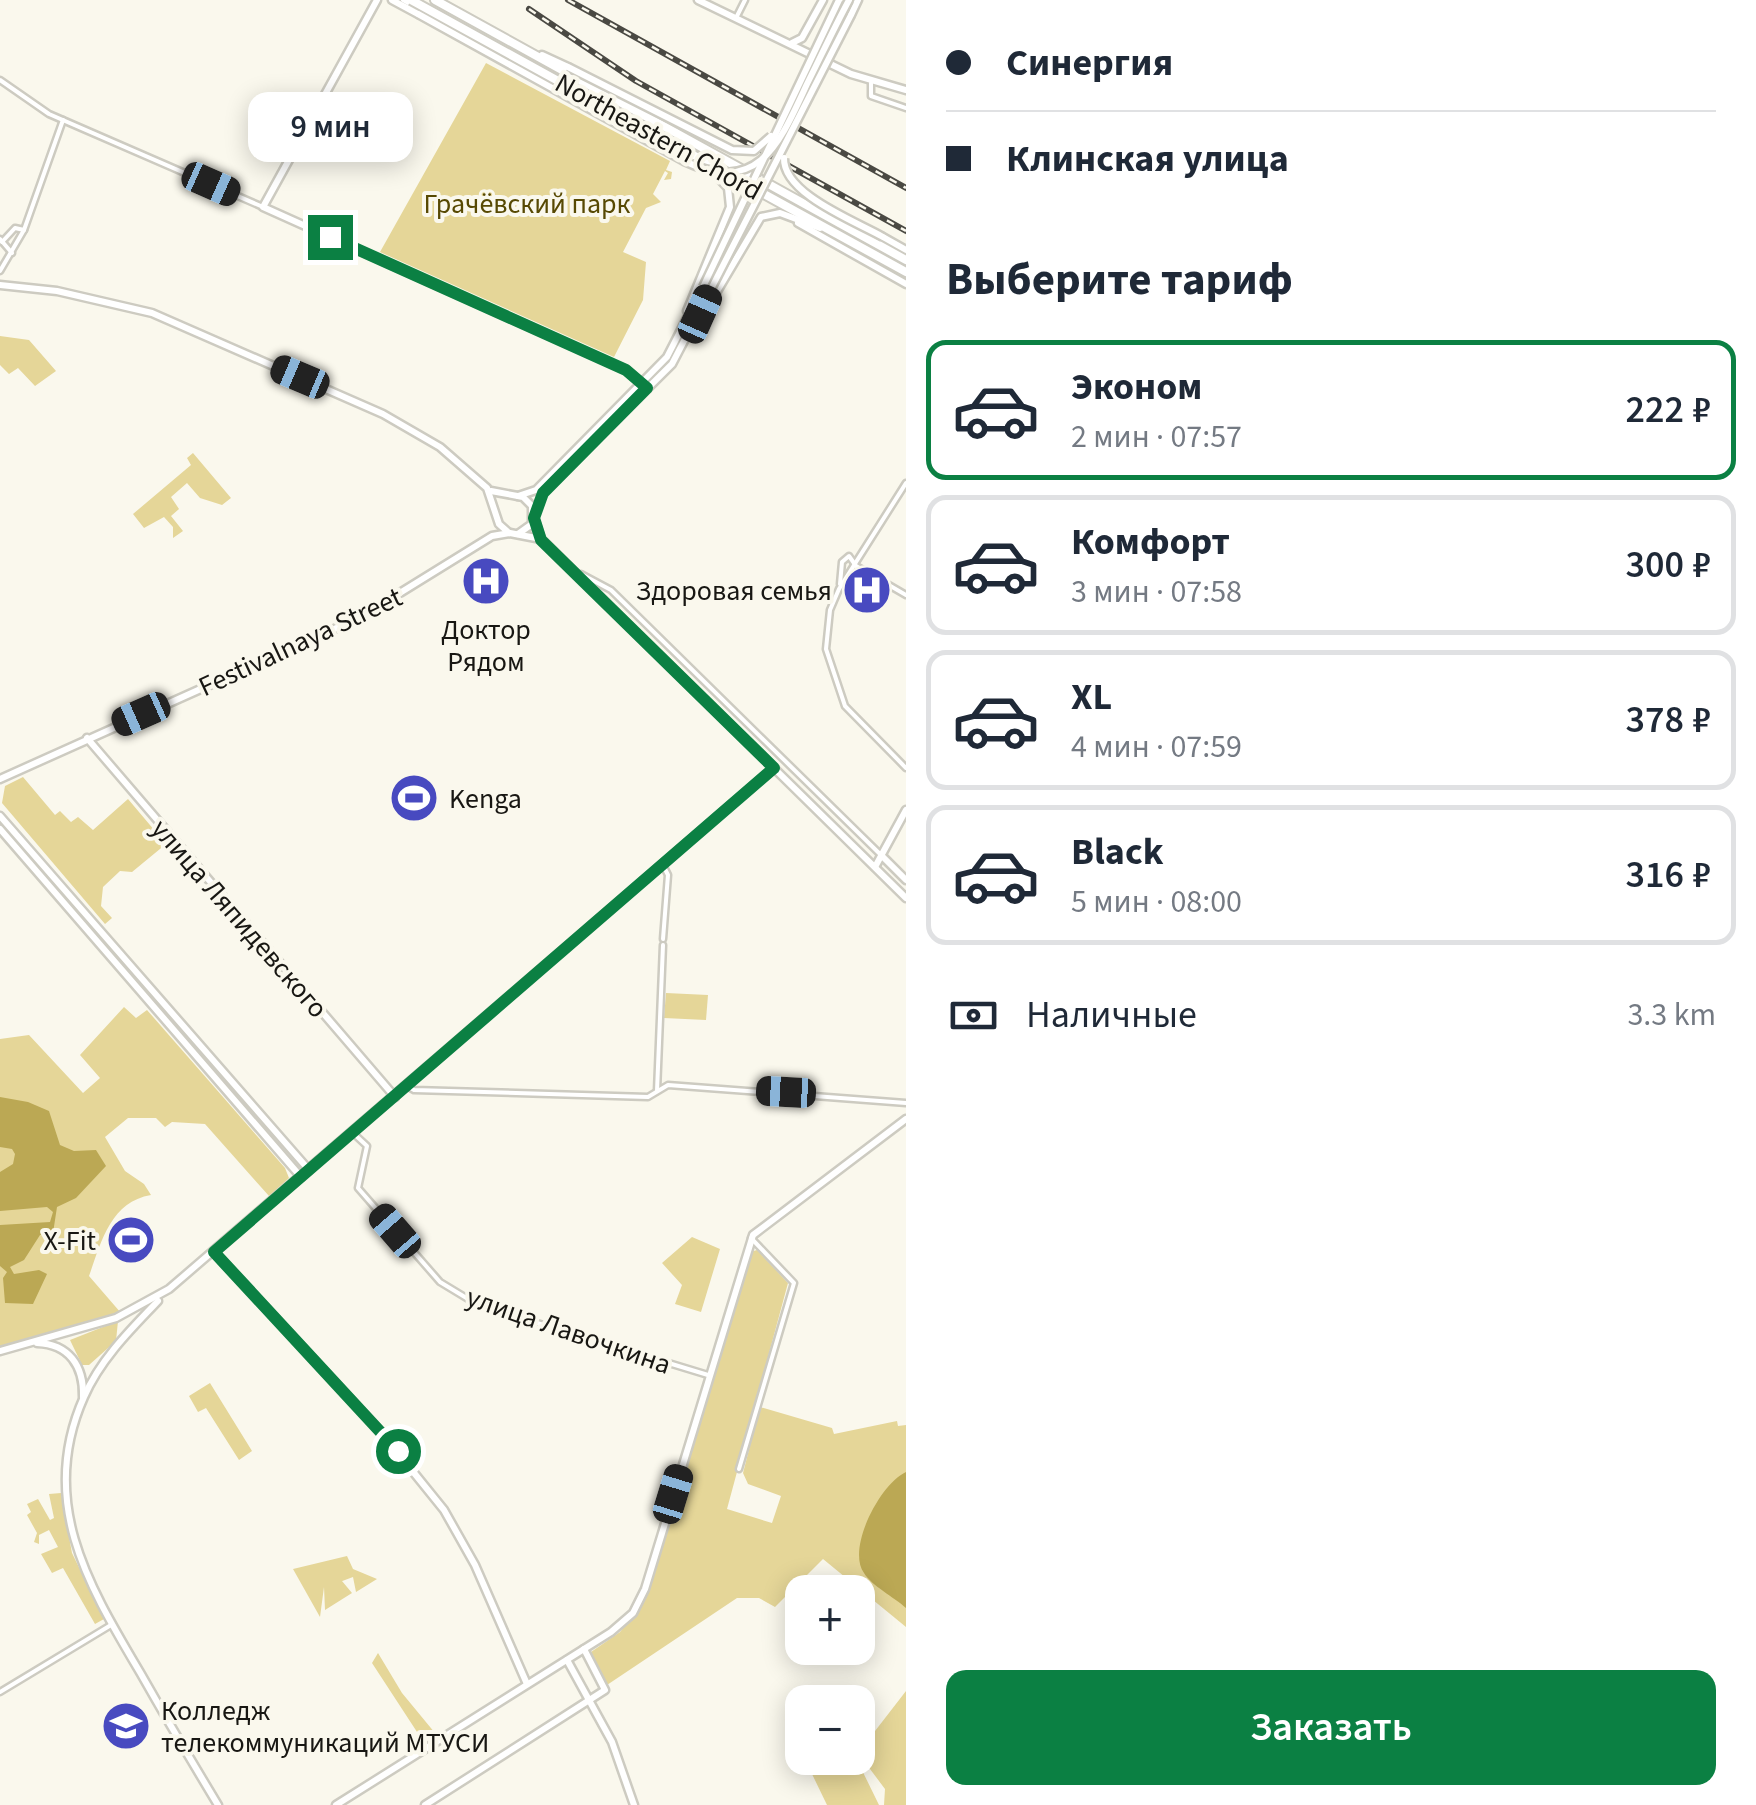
<!DOCTYPE html>
<html lang="ru">
<head>
<meta charset="utf-8">
<style>
	:root { --surface:#fff; --page:#f2f2f3; --text:#1f2937; --muted:#747a83; --line:#e0e1e3; --accent:#0b8043 }
	body { margin:0; font-family:"Source Sans 3",sans-serif; background:var(--page); color:var(--text); height:100vh; display:flex; flex-direction:column; font-size:38px; white-space:nowrap }
	* { box-sizing:border-box; margin:0 }
	p { font-size:32px; color:var(--muted) }
	.icon { flex:none; width:55px; height:55px; fill:none; stroke:currentColor; stroke-width:2; stroke-linecap:round; stroke-linejoin:round }
	.map { position:relative; flex:1; overflow:hidden }
	.sheet { display:flex; flex-direction:column; background:var(--surface); width:850px }
	.sheet>* { flex:none }
	.hud { display:grid; align-content:center; height:220px; padding:0 40px; background:var(--surface) }
	.controls { position:absolute; left:785px; top:1575px; display:grid; gap:20px }
	.controls a { display:grid; place-items:center; width:90px; height:90px; border-radius:20px; background:var(--surface); box-shadow:0 5px 25px #0003; font-size:50px }
	.end { position:absolute; width:45px; height:45px; margin:-22px; border:12px solid #0b8043; background:#fff; box-shadow:0 0 0 5px #fff }
	.from { border-radius:50% }
	.bubble { position:absolute; height:70px; border-radius:20px; background:var(--surface); box-shadow:0 5px 25px #0003; font-size:32px; font-weight:600; line-height:70px; text-align:center }
	.car { position:absolute; width:30px; height:60px; margin:-30px -15px; border-radius:12px; box-shadow:0 0 8px 2px #0007; background:linear-gradient(#222 24%,#8ab4d8 0 40%,#222 0 76%,#8ab4d8 0 86%,#222 0) }
	.hud b { display:flex; align-items:center; gap:35px; height:95px; font-size:38px }
	.hud b+b { border-top:2px solid var(--line) }
	.hud i { width:25px; height:25px; background:var(--text) }
	ul { padding:0; list-style:none }
	li { display:flex; align-items:center; gap:30px; height:140px; margin:0 20px 15px; padding:0 20px; border:5px solid var(--line); border-radius:20px }
	li div { flex:1 }
	li b { display:block; font-size:38px }
	li em { font-style:normal; font-weight:600 }
	li.active { border-color:var(--accent) }
	li>.icon { width:90px; height:90px; stroke-width:1.5 }
	h2 { padding:0 40px; font-size:45px; line-height:120px }
	.pay { display:flex; align-items:center; gap:25px; height:110px; padding:0 40px; font-size:38px }
	.pay p { margin-inline-start:auto }
	.cta { display:flex; gap:20px; margin-top:auto; padding:20px 40px }
	.cta a { flex:1; height:115px; border-radius:20px; background:var(--accent); color:#fff; font-size:40px; font-weight:600; line-height:115px; text-align:center }
	main { display:flex; flex:1; min-height:0 }
	.map>svg:first-child { display:block }
	.green { fill:#e5d698 }
	.water { fill:#bba854 }
	.lines { fill:none; stroke-linecap:round; stroke-linejoin:round }
	.street-casing { stroke:#cdcbc1; stroke-width:9 }
	.secondary-casing { stroke:#cdcbc1; stroke-width:11 }
	.primary-casing { stroke:#cdcbc1; stroke-width:12 }
	.street { stroke:#fff; stroke-width:4 }
	.secondary { stroke:#fff; stroke-width:6 }
	.primary { stroke:#fff; stroke-width:8 }
	.rail-casing { stroke:#4a4943; stroke-width:6 }
	.rail { stroke:#faf8ed; stroke-width:2.5; stroke-dasharray:8; stroke-linecap:butt }
	.secondary-bridge-casing { stroke:#cdcbc1; stroke-width:11; stroke-linecap:butt }
	.primary-bridge-casing { stroke:#cdcbc1; stroke-width:12; stroke-linecap:butt }
	.secondary-bridge { stroke:#fff; stroke-width:6 }
	.primary-bridge { stroke:#fff; stroke-width:8 }
	.route { stroke:#0b8043; stroke-width:12 }
	.labels { text-anchor:middle; stroke-width:8; stroke-linejoin:round; paint-order:stroke }
	.street-label { font-size:28px; fill:#181713; stroke:#faf8ed }
	.park-label { font-size:28px; fill:#574903; stroke:#faf8ed }
	.poi-label { font-size:28px; fill:#181713; stroke:#faf8ed; text-anchor:end }
</style>
</head>
<body>
<main>
<div class="map">
<svg width="906" height="1805" viewBox="0 0 906 1805">
	<rect width="100%" height="100%" fill="#faf8ed"/>
	<g class="green">
		<polygon points="486,63 670,161 666,170 672,172 671,179 664,180 668,173 665,171 653,194 661,202 646,208 623,252 646,262 643,300 614,357 380,252"/>
		<polygon points="0,336 29,340 56,371 35,386 18,368 9,374 0,365"/>
		<polygon points="193,453 231,498 222,505 200,498 187,483 171,497 179,509 171,516 183,531 173,538 173,527 164,517 144,528 133,514 191,465 187,458"/>
		<polygon points="23,777 55,815 60,811 71,822 78,817 93,830 128,799 166,844 132,872 120,871 103,887 101,906 112,918 105,924 2,803 5,786"/>
		<polygon points="666,993 708,995 706,1020 664,1018"/>
		<path d="M124,1007l12,11 11,-8 138,158 4,10 -20,18 -64,-72 -33,-2 -7,5 -9,-9h-28l-23,19 20,34 19,13 7,11c-41,7 -50,48 -62,81l32,37 -121,35v-309l29,-4 54,58 17,-15 -20,-23z"/>
		<polygon points="692,1237 720,1249 701,1312 675,1304 682,1285 662,1263"/>
		<polygon points="757,1250 788,1283 727,1509 772,1523 781,1496 748,1484 743,1473 760,1407 832,1428 834,1434 897,1421 898,1426 906,1425 906,1627 823,1559 775,1607 759,1598 737,1598 607,1685 591,1652 620,1632 644,1602 745,1264 750,1252"/>
		<polygon points="118,1321 116,1341 89,1365 82,1365 70,1340"/>
		<polygon points="210,1383 252,1451 239,1460 206,1408 198,1412 189,1396"/>
		<polygon points="61,1493 72,1553 104,1619 95,1624 63,1568 52,1573 41,1554 58,1547 49,1530 39,1535 39,1544 34,1542 37,1533 27,1515 31,1512 27,1504 38,1499 50,1520 54,1518 49,1494"/>
		<polygon points="347,1556 353,1569 377,1579 356,1592 353,1577 329,1586 342,1581 352,1593 325,1610 324,1587 320,1617 293,1569"/>
		<polygon points="378,1653 402,1693 435,1733 414,1747 411,1741 419,1735 372,1663"/>
		<polygon points="906,1691 906,1805 884,1805 885,1789 858,1753"/>
		<polygon points="814,1758 818,1758 816,1773 856,1758 879,1805 827,1805 812,1774"/>
	</g>
	<g class="water">
		<polygon points="0,1097 28,1102 49,1111 60,1145 74,1151 96,1150 106,1166 76,1198 57,1207 53,1233 40,1235 24,1260 10,1267 14,1274 39,1270 47,1274 33,1304 5,1303 3,1278 7,1272 0,1266 0,1225 50,1222 53,1212 47,1207 0,1211 0,1172 13,1164 15,1154 12,1149 0,1147"/>
		<path d="M906,1472v136c-12,-11 -34,-22 -42,-35 -18,-25 17,-90 42,-101z"/>
	</g>
	<g class="lines">
		<g class="street-casing">
			<g id="street">
				<polyline points="403,0 499,55 506,52"/>
				<polyline points="736,18 745,0"/>
				<polyline points="0,80 49,114 263,207"/>
				<polyline points="871,83 871,96 906,108"/>
				<polyline points="0,239 12,253"/>
				<polyline points="2,242 15,228 24,230"/>
				<polyline points="0,271 24,230 63,120"/>
				<polyline points="906,483 839,589 830,610 826,649 845,706 906,768"/>
				<polyline points="581,574 611,590 883,857"/>
				<polyline points="840,584 842,562 849,556 856,566 906,595"/>
				<polyline points="663,939 668,875 663,865"/>
				<polyline points="407,1086 414,1090 648,1097 668,1085 906,1103"/>
				<polyline points="657,1091 663,945"/>
				<polyline points="353,1133 367,1146 358,1188 440,1282 478,1305 708,1375"/>
				<polyline points="739,1469 794,1283 751,1238"/>
				<polyline points="0,1692 111,1625"/>
			</g>
		</g>
		<g class="secondary-casing">
			<g id="secondary">
				<polyline points="377,0 263,207 626,370 647,388"/>
				<polyline points="392,0 418,14"/>
				<polyline points="698,0 851,74 906,90"/>
				<polyline points="851,15 858,0"/>
				<polyline points="792,43 802,38 823,0"/>
				<polyline points="542,55 568,67"/>
				<polyline points="798,223 906,284"/>
				<polyline points="883,237 906,250"/>
				<polyline points="0,285 57,291 152,313 383,414 440,447 487,488 499,524 509,533"/>
				<polyline points="687,311 730,207 728,188 711,170"/>
				<polyline points="703,315 761,217 780,213 820,228"/>
				<polyline points="491,491 523,497 532,506 532,524 518,534"/>
				<polyline points="518,496 536,490 667,357 703,287"/>
				<polyline points="535,514 543,492 672,364 710,291"/>
				<polyline points="534,518 541,539 906,898"/>
				<polyline points="87,738 395,1097"/>
				<polyline points="0,779 361,617 492,536 510,533 541,539"/>
				<polyline points="0,816 309,1170"/>
				<polyline points="0,829 301,1177"/>
				<polyline points="883,857 906,880"/>
				<polyline points="875,867 906,810"/>
				<polyline points="214,1252 381,1432 444,1510 475,1565 527,1684"/>
				<path d="M158,1301c-28,29 -58,59 -74,96 -47,105 5,189 57,277 25,44 51,88 77,131"/>
				<path d="M37,1343c32,1 47,23 46,54"/>
				<polyline points="0,1351 116,1318 169,1289 774,768"/>
				<polyline points="567,1660 612,1742 634,1805"/>
				<polyline points="336,1805 611,1632 633,1613 645,1589 753,1235 906,1119"/>
				<polyline points="425,1805 605,1690 584,1649"/>
			</g>
		</g>
		<g class="primary-casing">
			<g id="primary">
				<polyline points="435,0 906,260"/>
				<polyline points="560,82 906,272"/>
			</g>
		</g>
		<use href="#street" class="street"/>
		<use href="#secondary" class="secondary"/>
		<use href="#primary" class="primary"/>
		<g class="rail-casing">
			<g id="rail">
				<polyline points="568,0 906,188"/>
				<polyline points="529,9 636,81 906,231"/>
			</g>
		</g>
		<use href="#rail" class="rail"/>
		<g class="secondary-bridge-casing">
			<g id="secondary-bridge">
				<path d="M418,14l266,147c75,36 96,-19 123,-77 14,-28 27,-56 42,-84"/>
				<polyline points="568,67 732,150 754,151 771,136"/>
				<path d="M784,158c-1,36 71,63 99,79"/>
				<polyline points="703,287 839,0"/>
				<polyline points="710,291 851,15"/>
			</g>
		</g>
		<g class="primary-bridge-casing">
			<polyline id="primary-bridge" points="411,0 560,82"/>
		</g>
		<use href="#secondary-bridge" class="secondary-bridge"/>
		<use href="#primary-bridge" class="primary-bridge"/>
	</g>
	<g class="lines">
		<polyline class="route" points="330,237 626,370 647,388 543,493 534,518 541,540 774,768 214,1252 398,1451"/>
	</g>
	<defs>
		<g id="hospital-disc" transform="scale(2.5)"><circle r="9.5" fill="#484ac0" stroke="#faf8ed"/><path d="M-5-5h3v3.5h4V-5h3V5h-3V1.5h-4V5h-3Z" fill="#fff"/></g>
		<g id="stadium-disc" transform="scale(2.5)"><circle r="9.5" fill="#484ac0" stroke="#faf8ed"/><path d="M0-5a6.5 5 0 1 0 0 10a6.5 5 0 1 0 0-10ZM-3.5-1.8h7v3.6h-7Z" fill="#fff"/></g>
		<g id="university-disc" transform="scale(2.5)"><circle r="9.5" fill="#484ac0" stroke="#faf8ed"/><path d="M0-5L7-2L0 1L-7-2ZM-4 1L0 2.5L4 1V4Q0 6-4 4Z" fill="#fff"/></g>
	</defs>
	<g fill-rule="evenodd">
		<use href="#hospital-disc" x="486" y="581"/>
		<use href="#hospital-disc" x="867" y="590"/>
		<use href="#stadium-disc" x="414" y="798"/>
		<use href="#stadium-disc" x="131" y="1240"/>
		<use href="#university-disc" x="126" y="1726"/>
	</g>
	<g class="labels">
		<g class="street-label">
			<text transform="translate(659 136) rotate(29)" y="10">Northeastern Chord</text>
			<text transform="translate(300 641) rotate(-25)" y="10">Festivalnaya Street</text>
			<text transform="translate(240 918) rotate(49)" y="10">улица Ляпидевского</text>
			<text transform="translate(569 1330) rotate(19)" y="10">улица Лавочкина</text>
		</g>
		<g class="park-label">
			<text x="527" y="213">Грачёвский парк</text>
		</g>
		<g class="poi-label">
			<text x="832" y="600">Здоровая семья</text>
			<text x="486" y="639" text-anchor="middle">Доктор<tspan x="486" dy="32">Рядом</tspan></text>
			<text x="449" y="808" text-anchor="start">Kenga</text>
			<text x="96" y="1250">X-Fit</text>
			<text x="161" y="1720" text-anchor="start">Колледж<tspan x="161" dy="32">телекоммуникаций МТУСИ</tspan></text>
		</g>
	</g>
</svg>
<div class="controls">
<a>+</a>
<a>−</a>
</div>
<i class="end from" style="left:398px;top:1451px"></i>
<i class="end" style="left:330px;top:237px"></i>
<div class="bubble" style="left:248px;top:92px;width:165px">9 мин</div>
<i class="car" style="left:211px;top:184px;rotate:114deg"></i>
<i class="car" style="left:700px;top:314px;rotate:24deg"></i>
<i class="car" style="left:300px;top:377px;rotate:293deg"></i>
<i class="car" style="left:141px;top:714px;rotate:246deg"></i>
<i class="car" style="left:786px;top:1092px;rotate:273deg"></i>
<i class="car" style="left:395px;top:1231px;rotate:319deg"></i>
<i class="car" style="left:673px;top:1494px;rotate:17deg"></i>
</div>
<section class="sheet">
<div class="hud">
<b><i class="from"></i>Синергия</b>
<b><i></i>Клинская улица</b>
</div>
<h2>Выберите тариф</h2>
<ul>
<li class="active"><svg class="icon" aria-label="car" viewBox="0 0 24 24"><path d="M5 17H2v-5l4-1 3-4h7l3 4 3 1v5h-3M9 17h6M6 11h13"/><circle cx="7" cy="17" r="2"/><circle cx="17" cy="17" r="2"/></svg><div><b>Эконом</b><p>2 мин · 07:57</p></div><em>222 ₽</em></li>
<li><svg class="icon" aria-label="car" viewBox="0 0 24 24"><path d="M5 17H2v-5l4-1 3-4h7l3 4 3 1v5h-3M9 17h6M6 11h13"/><circle cx="7" cy="17" r="2"/><circle cx="17" cy="17" r="2"/></svg><div><b>Комфорт</b><p>3 мин · 07:58</p></div><em>300 ₽</em></li>
<li><svg class="icon" aria-label="car" viewBox="0 0 24 24"><path d="M5 17H2v-5l4-1 3-4h7l3 4 3 1v5h-3M9 17h6M6 11h13"/><circle cx="7" cy="17" r="2"/><circle cx="17" cy="17" r="2"/></svg><div><b>XL</b><p>4 мин · 07:59</p></div><em>378 ₽</em></li>
<li><svg class="icon" aria-label="car" viewBox="0 0 24 24"><path d="M5 17H2v-5l4-1 3-4h7l3 4 3 1v5h-3M9 17h6M6 11h13"/><circle cx="7" cy="17" r="2"/><circle cx="17" cy="17" r="2"/></svg><div><b>Black</b><p>5 мин · 08:00</p></div><em>316 ₽</em></li>
</ul>
<div class="pay"><svg class="icon" aria-label="cash" viewBox="0 0 24 24"><path d="M3 7h18v10H3z"/><circle cx="12" cy="12" r="2"/></svg>Наличные<p>3.3 km</p></div>
<div class="cta"><a>Заказать</a></div>
</section>
</main>
</body>
</html>
